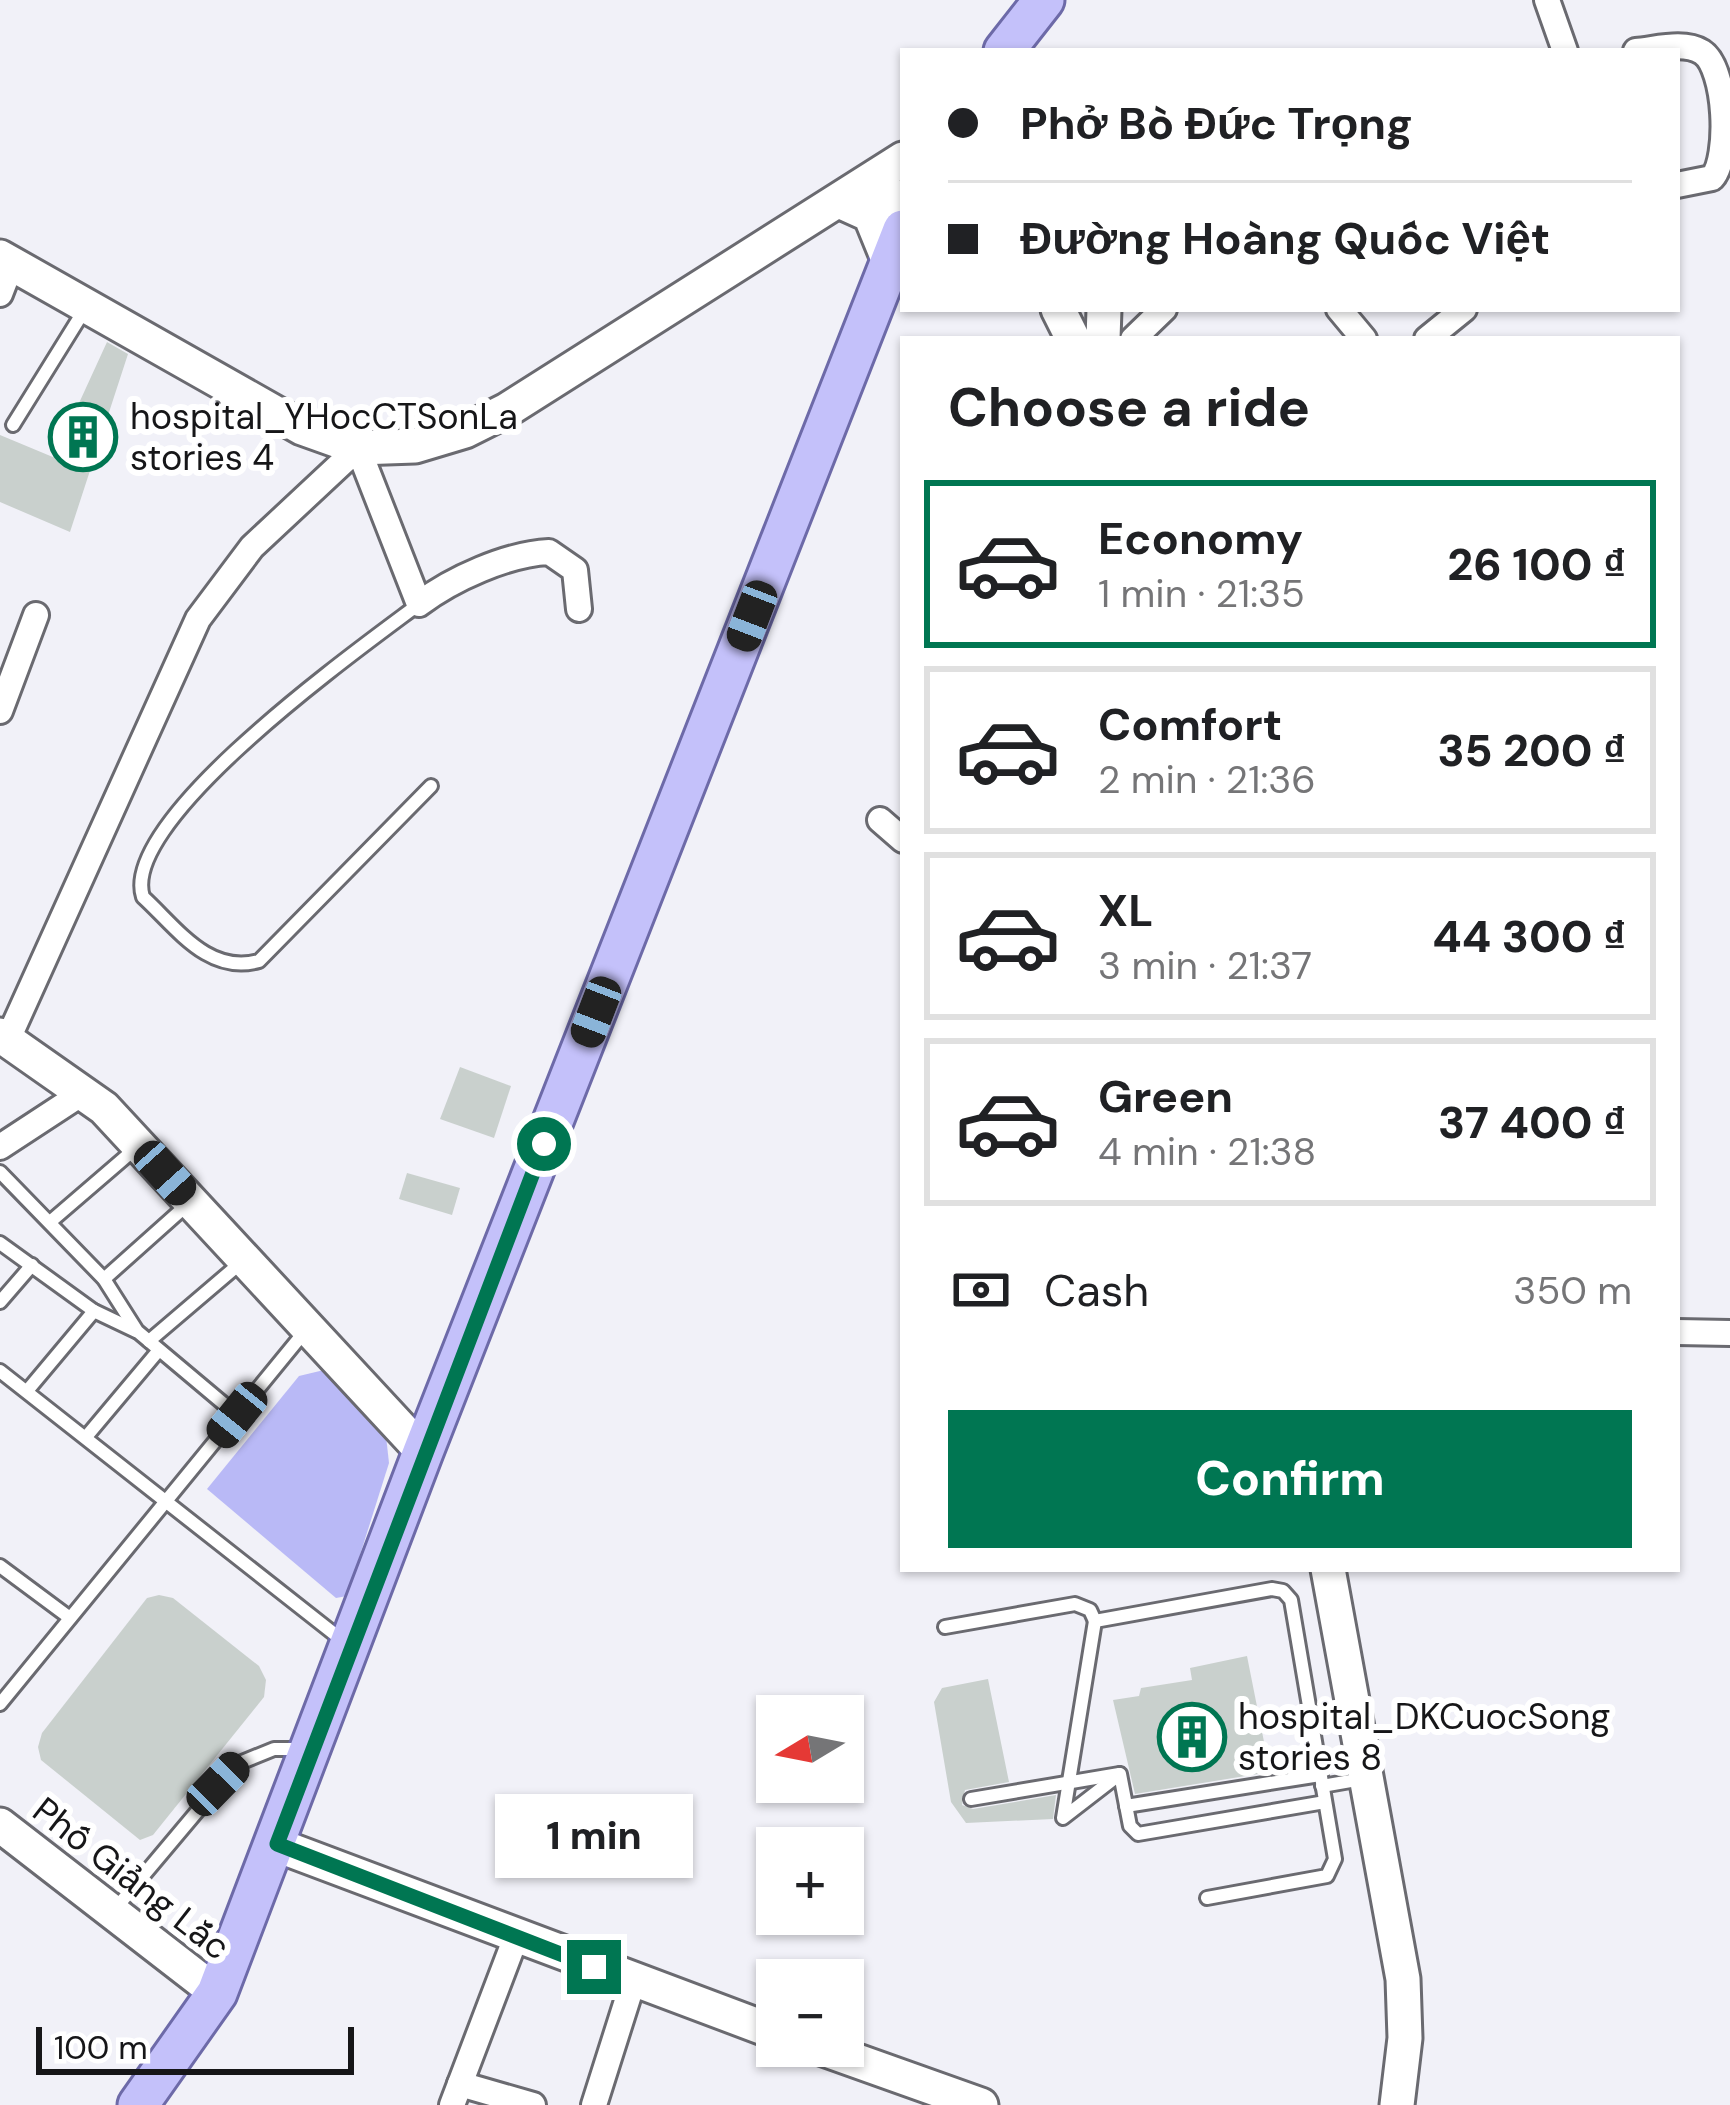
<!DOCTYPE html>
<html lang="en">
<head>
<meta charset="utf-8">
<style>
	:root { --surface:#fff; --page:#f2f2f2; --text:#202124; --muted:#757577; --line:#e0e0e0; --accent:#007652 }
	body { margin:0; font-family:"DM Sans",sans-serif; background:var(--page); color:var(--text); height:100vh; display:flex; flex-direction:column; font-size:45px; white-space:nowrap }
	* { box-sizing:border-box; margin:0 }
	p { font-size:39px; color:var(--muted) }
	.icon { flex:none; width:66px; height:66px; fill:none; stroke:currentColor; stroke-width:2; stroke-linecap:round; stroke-linejoin:round }
	.map { position:relative; flex:1; overflow:hidden }
	.side { position:absolute; left:900px; top:336px; width:780px; height:1236px; display:flex; flex-direction:column; background:var(--surface); border-radius:0px; box-shadow:0 3px 9px #0004 }
	.side>* { flex:none }
	.hud { position:absolute; left:900px; top:48px; width:780px; height:264px; border-radius:0px; box-shadow:0 3px 9px #0004; display:grid; align-content:center; height:264px; padding:0 48px; background:var(--surface) }
	.needle { width:78px; rotate:260deg }
	.controls { position:absolute; left:756px; top:1695px; display:grid; gap:24px }
	.controls a { display:grid; place-items:center; width:108px; height:108px; border-radius:0px; background:var(--surface); box-shadow:0 3px 9px #0004; font-size:60px }
	.scale { position:absolute; left:36px; bottom:30px; width:318px; box-sizing:border-box; padding-left:12px; border:6px solid #161618; border-top:0; font-size:33px; line-height:42px; white-space:nowrap; color:#161618; -webkit-text-stroke:9px #fff; paint-order:stroke }
	.end { position:absolute; width:54px; height:54px; margin:-27px; border:15px solid #007652; background:#fff; box-shadow:0 0 0 6px #fff }
	.from { border-radius:50% }
	.bubble { position:absolute; height:84px; border-radius:0px; background:var(--surface); box-shadow:0 3px 9px #0004; font-size:39px; font-weight:800; line-height:84px; text-align:center }
	.car { position:absolute; width:36px; height:72px; margin:-36px -18px; border-radius:15px; box-shadow:0 0 9px 3px #0007; background:linear-gradient(#222 24%,#8ab4d8 0 40%,#222 0 76%,#8ab4d8 0 86%,#222 0) }
	.hud b { display:flex; align-items:center; gap:42px; height:114px; font-size:45px }
	.hud b+b { border-top:3px solid var(--line) }
	.hud i { width:30px; height:30px; background:var(--text) }
	ul { padding:0; list-style:none }
	li { display:flex; align-items:center; gap:36px; height:168px; margin:0 24px 18px; padding:0 24px; border:6px solid var(--line); border-radius:0px }
	li div { flex:1 }
	li b { display:block; font-size:45px }
	li em { font-style:normal; font-weight:800 }
	li.active { border-color:var(--accent) }
	li>.icon { width:108px; height:108px; stroke-width:1.5 }
	h2 { padding:0 48px; font-size:54px; line-height:144px }
	.pay { display:flex; align-items:center; gap:30px; height:132px; padding:0 48px; font-size:45px }
	.pay p { margin-inline-start:auto }
	.action { display:flex; gap:24px; margin-top:auto; padding:24px 48px }
	.action a { flex:1; height:138px; border-radius:0px; background:var(--accent); color:#fff; font-size:48px; font-weight:800; line-height:138px; text-align:center }
	.map>svg:first-child { display:block }
	.green { fill:#b9b9f6 }
	.building { fill:#c9d0cd }
	.lines { fill:none; stroke-linecap:round; stroke-linejoin:round }
	.lane-casing { stroke:#6a6a70; stroke-width:18 }
	.street-casing { stroke:#6a6a70; stroke-width:30 }
	.secondary-casing { stroke:#6a6a70; stroke-width:39 }
	.primary-casing { stroke:#6d6aa8; stroke-width:45 }
	.lane { stroke:#fff; stroke-width:12 }
	.street { stroke:#fff; stroke-width:24 }
	.secondary { stroke:#fff; stroke-width:33 }
	.primary { stroke:#c4c1fa; stroke-width:39 }
	.route { stroke:#007652; stroke-width:15 }
	.labels { text-anchor:middle; stroke-width:12; stroke-linejoin:round; paint-order:stroke }
	.poi-label { font-size:36px; fill:#161618; stroke:#fff; text-anchor:start }
	.street-label { font-size:36px; fill:#161618; stroke:#fff }
</style>
</head>
<body>
<div class="map">
<svg width="1730" height="2105" viewBox="0 0 1730 2105">
	<rect width="100%" height="100%" fill="#f1f1f8"/>
	<polygon class="green" points="324,1370 386,1436 389,1463 347,1596 336,1598 207,1489 299,1376"/>
	<g class="building">
		<polygon points="107,342 128,354 70,532 0,502 0,435 60,460 63,438"/>
		<polygon points="460,1067 511,1086 494,1138 440,1119"/>
		<polygon points="407,1173 460,1188 452,1215 399,1199"/>
		<polygon points="159,1595 173,1598 259,1666 266,1680 264,1697 153,1835 140,1840 41,1760 38,1747 42,1733 147,1598"/>
		<polygon points="1247,1656 1270,1772 1135,1794 1113,1700 1139,1696 1141,1688 1192,1680 1190,1668"/>
		<polygon points="988,1679 1009,1782 965,1790 962,1805 973,1809 1056,1795 1053,1819 966,1823 951,1802 934,1702 942,1688"/>
	</g>
	<g class="lines">
		<g class="lane-casing">
			<g id="lane">
				<polyline points="13,425 85,309"/>
				<path d="M419,604c-57,43 -301,216 -276,293 34,31 65,78 116,64l172,-175"/>
				<polyline points="0,1172 104,1279 137,1331 237,1415"/>
				<polyline points="50,1222 136,1148"/>
				<polyline points="0,1243 94,1311 136,1331"/>
				<polyline points="104,1279 188,1204"/>
				<polyline points="0,1302 32,1265"/>
				<polyline points="149,1341 244,1260"/>
				<polyline points="0,1371 342,1640"/>
				<polyline points="27,1391 94,1311"/>
				<polyline points="86,1437 159,1350"/>
				<polyline points="0,1566 70,1618"/>
				<polyline points="945,1627 1075,1604 1090,1610 1095,1621"/>
				<polyline points="0,1704 306,1330"/>
				<polyline points="1322,1786 1362,1779"/>
				<polyline points="971,1799 1119,1774"/>
				<polyline points="1126,1806 1320,1775"/>
				<polyline points="1207,1898 1327,1876 1335,1859 1291,1600 1283,1591 1272,1589 1095,1621 1063,1818 1120,1774 1130,1826 1138,1834 1325,1802"/>
				<polyline points="116,1908 237,1764 274,1749 301,1749"/>
			</g>
		</g>
		<g class="street-casing">
			<g id="street">
				<polyline points="1547,0 1565,51"/>
				<path d="M1636,51c21,-2 48,-10 66,1 25,16 28,107 10,126l-35,7"/>
				<polyline points="0,294 12,263"/>
				<polyline points="1339,309 1364,339"/>
				<polyline points="1133,339 1164,309"/>
				<polyline points="1427,339 1464,309"/>
				<polyline points="0,711 36,615"/>
				<polyline points="880,820 903,840"/>
				<path d="M8,1039l190,-420 54,-72 106,-99 61,156c33,-25 88,-50 130,-52l26,18 4,39"/>
				<polyline points="0,1147 84,1092"/>
				<polyline points="1677,1332 1730,1333"/>
				<polyline points="460,2084 533,2105"/>
				<polyline points="452,2105 516,1937"/>
				<polyline points="594,2105 633,1982"/>
			</g>
		</g>
		<g class="secondary-casing">
			<g id="secondary">
				<polyline points="839,201 870,215 890,264"/>
				<polyline points="859,206 903,197"/>
				<polyline points="0,257 302,428 358,448 415,446 465,431 507,410 903,159"/>
				<polyline points="1058,309 1073,339"/>
				<polyline points="1103,339 1104,309"/>
				<polyline points="0,1035 104,1108 423,1452"/>
				<polyline points="1328,1569 1403,1979 1405,2038 1397,2105"/>
				<polyline points="0,1825 217,1993"/>
				<polyline points="277,1845 777,2033"/>
				<polyline points="815,2046 981,2105"/>
			</g>
		</g>
		<g class="primary-casing">
			<g id="primary">
				<polyline points="1004,51 1044,0"/>
				<polyline points="138,2105 217,1993 423,1452 903,230"/>
			</g>
		</g>
		<use href="#lane" class="lane"/>
		<use href="#street" class="street"/>
		<use href="#secondary" class="secondary"/>
		<use href="#primary" class="primary"/>
	</g>
	<g class="lines">
		<polyline class="route" points="544,1144 277,1844 594,1967"/>
	</g>
	<defs>
		<g id="building-ring" transform="scale(3.45)"><circle r="9.5" fill="#fff" stroke="#007652" stroke-width="1.5"/><path d="M-4-6H4V6H1V3H-1V6H-4ZM-2.5-4.3h1.7v1.8h-1.7ZM.8-4.3h1.7v1.8H.8ZM-2.5-1h1.7V.8h-1.7ZM.8-1h1.7V.8H.8Z" fill="#007652"/></g>
	</defs>
	<g fill-rule="evenodd">
		<use href="#building-ring" x="83" y="437"/>
		<use href="#building-ring" x="1192" y="1737"/>
	</g>
	<g class="labels">
		<g class="poi-label">
			<text x="130" y="429">hospital_YHocCTSonLa<tspan x="130" dy="41">stories 4</tspan></text>
			<text x="1238" y="1729">hospital_DKCuocSong<tspan x="1238" dy="41">stories 8</tspan></text>
		</g>
		<g class="street-label">
			<text transform="translate(132 1878) rotate(38)" y="13">Phố Giảng Lắc</text>
		</g>
	</g>
</svg>
<div class="controls">
<a><svg class="needle" viewBox="-14 -14 28 28"><path d="M0-13l5 13h-10z" fill="#e53935"/><path d="M0 13l5-13h-10z" fill="#757577"/></svg></a>
<a>+</a>
<a>−</a>
</div>
<div class="scale">100 m</div>
<i class="end from" style="left:544px;top:1144px"></i>
<i class="end" style="left:594px;top:1967px"></i>
<div class="bubble" style="left:495px;top:1794px;width:198px">1 min</div>
<i class="car" style="left:752px;top:616px;rotate:201deg"></i>
<i class="car" style="left:596px;top:1012px;rotate:201deg"></i>
<i class="car" style="left:165px;top:1173px;rotate:138deg"></i>
<i class="car" style="left:237px;top:1415px;rotate:219deg"></i>
<i class="car" style="left:218px;top:1784px;rotate:44deg"></i>
<div class="hud">
<b><i class="from"></i>Phở Bò Đức Trọng</b>
<b><i></i>Đường Hoàng Quốc Việt</b>
</div>
<section class="side">
<h2>Choose a ride</h2>
<ul>
<li class="active"><svg class="icon" aria-label="car" viewBox="0 0 24 24"><path d="M5 17H2v-5l4-1 3-4h7l3 4 3 1v5h-3M9 17h6M6 11h13"/><circle cx="7" cy="17" r="2"/><circle cx="17" cy="17" r="2"/></svg><div><b>Economy</b><p>1 min · 21:35</p></div><em>26 100 ₫</em></li>
<li><svg class="icon" aria-label="car" viewBox="0 0 24 24"><path d="M5 17H2v-5l4-1 3-4h7l3 4 3 1v5h-3M9 17h6M6 11h13"/><circle cx="7" cy="17" r="2"/><circle cx="17" cy="17" r="2"/></svg><div><b>Comfort</b><p>2 min · 21:36</p></div><em>35 200 ₫</em></li>
<li><svg class="icon" aria-label="car" viewBox="0 0 24 24"><path d="M5 17H2v-5l4-1 3-4h7l3 4 3 1v5h-3M9 17h6M6 11h13"/><circle cx="7" cy="17" r="2"/><circle cx="17" cy="17" r="2"/></svg><div><b>XL</b><p>3 min · 21:37</p></div><em>44 300 ₫</em></li>
<li><svg class="icon" aria-label="car" viewBox="0 0 24 24"><path d="M5 17H2v-5l4-1 3-4h7l3 4 3 1v5h-3M9 17h6M6 11h13"/><circle cx="7" cy="17" r="2"/><circle cx="17" cy="17" r="2"/></svg><div><b>Green</b><p>4 min · 21:38</p></div><em>37 400 ₫</em></li>
</ul>
<div class="pay"><svg class="icon" aria-label="cash" viewBox="0 0 24 24"><path d="M3 7h18v10H3z"/><circle cx="12" cy="12" r="2"/></svg>Cash<p>350 m</p></div>
<div class="action"><a>Confirm</a></div>
</section>
</div>
</body>
</html>
